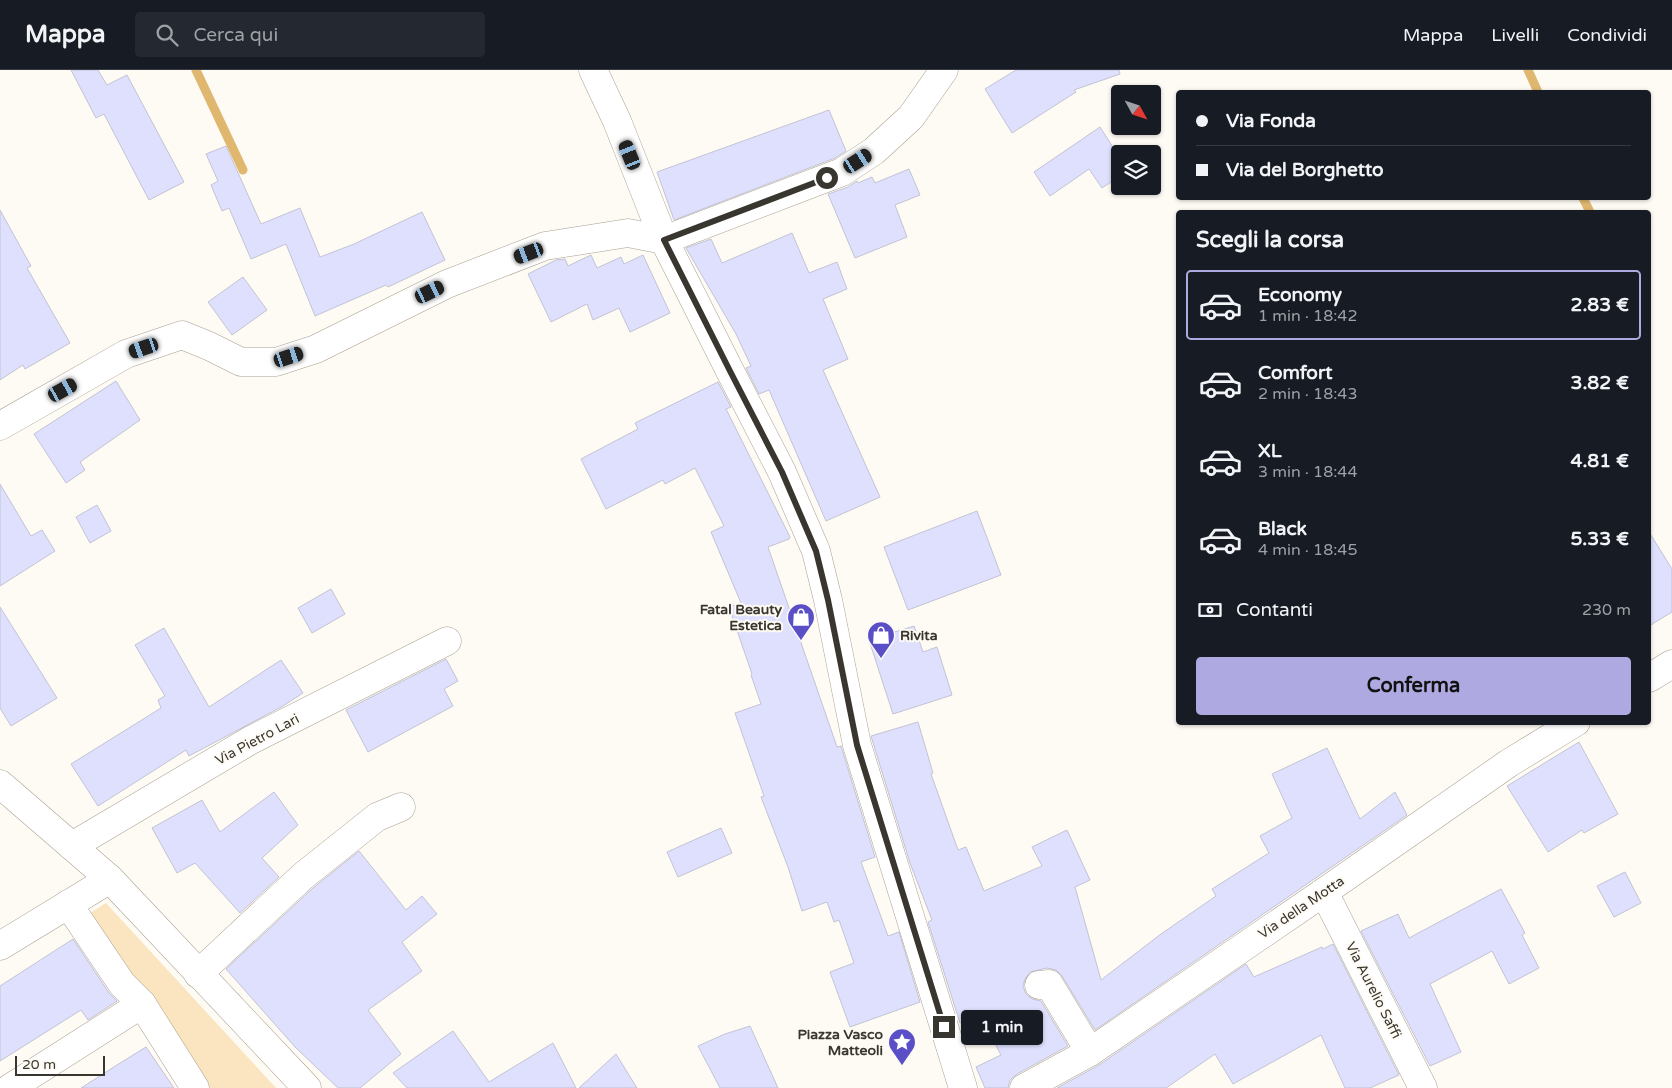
<!DOCTYPE html>
<html lang="it">
<head>
<meta charset="utf-8">
<style>
	:root { --surface:#171b24; --page:#242831; --text:#f1f3f6; --muted:#9ea1a6; --line:#363941; --accent:#aea9e1 }
	body { margin:0; font-family:"Varela Round",sans-serif; background:var(--page); color:var(--text); height:100vh; display:flex; flex-direction:column; font-size:19px; white-space:nowrap }
	* { box-sizing:border-box; margin:0 }
	p { font-size:16px; color:var(--muted) }
	.icon { flex:none; width:28px; height:28px; fill:none; stroke:currentColor; stroke-width:2; stroke-linecap:round; stroke-linejoin:round }
	.map { position:relative; flex:1; overflow:hidden }
	.side { position:absolute; left:1176px; top:140px; width:475px; height:515px; display:flex; flex-direction:column; background:var(--surface); border-radius:5px; box-shadow:0 1px 4px #0004 }
	.side>* { flex:none }
	.banner { position:absolute; left:1176px; top:20px; width:475px; height:110px; border-radius:5px; box-shadow:0 1px 4px #0004; display:grid; align-content:center; height:110px; padding:0 20px; background:var(--surface) }
	.needle { width:32px; rotate:130deg }
	.controls { position:absolute; left:1111px; top:15px; display:grid; gap:10px }
	.controls a { display:grid; place-items:center; width:50px; height:50px; border-radius:5px; background:var(--surface); box-shadow:0 1px 4px #0004; font-size:25px }
	.scale { position:absolute; left:15px; bottom:12px; width:90px; box-sizing:border-box; padding-left:5px; border:2px solid #393630; border-top:0; font-size:14px; line-height:18px; white-space:nowrap; color:#393630; -webkit-text-stroke:4px #fefaf4; paint-order:stroke }
	.end { position:absolute; width:22px; height:22px; margin:-11px; border:6px solid #393630; background:#fff; box-shadow:0 0 0 2px #fff }
	.from { border-radius:50% }
	.bubble { position:absolute; height:35px; border-radius:5px; background:var(--surface); box-shadow:0 1px 4px #0004; font-size:16px; font-weight:700; line-height:35px; text-align:center }
	.car { position:absolute; width:15px; height:30px; margin:-15px -8px; border-radius:6px; box-shadow:0 0 4px 1px #0007; background:linear-gradient(#222 24%,#8ab4d8 0 40%,#222 0 76%,#8ab4d8 0 86%,#222 0) }
	.banner b { display:flex; align-items:center; gap:18px; height:48px; font-size:19px }
	.banner b+b { border-top:1px solid var(--line) }
	.banner i { width:12px; height:12px; background:var(--text) }
	ul { padding:0; list-style:none }
	li { display:flex; align-items:center; gap:15px; height:70px; margin:0 10px 8px; padding:0 10px; border:2px solid transparent; border-radius:5px }
	li div { flex:1 }
	li b { display:block; font-size:19px }
	li em { font-style:normal; font-weight:700 }
	li.active { border-color:var(--accent) }
	li>.icon { width:45px; height:45px; stroke-width:1.5 }
	h2 { padding:0 20px; font-size:22px; line-height:60px }
	.pay { display:flex; align-items:center; gap:12px; height:55px; padding:0 20px; font-size:19px }
	.pay p { margin-inline-start:auto }
	.action { display:flex; gap:10px; margin-top:auto; padding:10px 20px }
	.action a { flex:1; height:58px; border-radius:5px; background:var(--accent); color:#111; font-size:20px; font-weight:700; line-height:58px; text-align:center }
	header { display:flex; align-items:center; gap:30px; box-sizing:border-box; height:70px; padding:0 25px; background:var(--surface); border-bottom:1px solid var(--line) }
	header strong { font-size:24px }
	nav { display:flex; gap:28px; margin-inline-start:auto; font-size:18px }
	.search { width:350px; height:45px; background:var(--page); display:flex; align-items:center; gap:12px; box-sizing:border-box; padding:0 18px; border-radius:5px; color:var(--muted); font-size:19px }
	.map>svg:first-child { display:block }
	.green { fill:#fbe5c1 }
	.lines { fill:none; stroke-linecap:round; stroke-linejoin:round }
	.stream { stroke:#e0b76f; stroke-width:9 }
	.building { fill:#dee0fe; stroke:#c2c3d4 }
	.minor-casing { stroke:#a9a092; stroke-width:29 }
	.minor { stroke:#fff; stroke-width:28 }
	.route { stroke:#393630; stroke-width:6 }
	.labels { text-anchor:middle; stroke-width:4; stroke-linejoin:round; paint-order:stroke }
	.poi-label { font-size:14px; font-weight:bold; fill:#393630; stroke:#fefaf4; text-anchor:end }
	.street-label { font-size:14px; fill:#393630; stroke:#fefaf4 }
</style>
</head>
<body>
<header>
<strong>Mappa</strong>
<div class="search"><svg class="icon" aria-label="search" viewBox="0 0 24 24"><circle cx="10" cy="10" r="6"/><path d="M15 15l6 6"/></svg>Cerca qui</div>
<nav><a>Mappa</a><a>Livelli</a><a>Condividi</a></nav>
</header>
<div class="map">
<svg width="1672" height="1018" viewBox="0 0 1672 1018">
	<rect width="100%" height="100%" fill="#fefaf4"/>
	<polygon class="green" points="106,833 276,1018 201,1018 87,845"/>
	<g class="lines">
		<g class="stream">
			<polyline points="196,0 243,100"/>
			<polyline points="1528,0 1538,22"/>
			<polyline points="1583,128 1590,142"/>
		</g>
	</g>
	<g class="building">
		<polygon points="71,0 98,0 107,15 127,5 184,112 149,130 104,44 96,48"/>
		<polygon points="1016,0 1119,0 1120,4 1074,20 1076,22 1012,63 985,19"/>
		<polygon points="829,40 846,81 835,88 674,150 657,102"/>
		<polygon points="1100,57 1120,88 1120,106 1102,118 1089,99 1050,126 1034,102"/>
		<polygon points="226,76 261,154 300,138 320,187 354,174 422,142 445,190 388,217 386,215 315,246 286,174 251,189 229,138 222,141 211,115 218,111 206,84"/>
		<polygon points="909,99 920,125 895,135 907,167 855,188 828,124 848,117 857,111 858,113 872,107 875,113"/>
		<polygon points="0,140 31,196 27,198 70,273 25,299 23,295 0,310"/>
		<polygon points="792,163 809,203 837,192 847,219 823,229 848,289 823,300 880,427 826,451 769,320 759,324 746,298 751,296 736,264 686,178 711,169 722,193"/>
		<polygon points="591,185 597,198 621,187 624,194 643,185 670,243 630,262 619,238 593,250 587,234 551,252 528,204 556,190 565,189 568,196"/>
		<polygon points="243,207 267,240 232,265 208,232"/>
		<polygon points="116,311 140,350 80,392 85,400 66,413 34,364"/>
		<polygon points="718,312 731,337 726,339 790,467 789,469 768,477 837,677 841,676 875,787 861,792 888,866 899,862 920,932 850,957 830,902 854,893 839,850 834,852 827,832 802,841 788,797 761,727 764,726 735,643 761,634 751,605 752,604 729,537 741,533 711,462 724,456 695,398 665,414 663,410 606,439 581,389 638,359 635,353"/>
		<polygon points="0,414 31,466 42,460 55,481 0,516"/>
		<polygon points="97,435 111,461 90,473 76,447"/>
		<polygon points="977,441 1001,505 908,540 884,477"/>
		<polygon points="1649,462 1672,499 1672,542 1649,556"/>
		<polygon points="331,519 345,544 312,563 298,538"/>
		<polygon points="0,537 57,628 11,656 0,638"/>
		<polygon points="914,556 923,582 937,577 952,625 893,644 869,570"/>
		<polygon points="164,558 209,637 281,590 303,623 283,636 189,686 186,680 98,736 71,694 161,638 158,630 165,626 135,575"/>
		<polygon points="446,589 458,611 444,619 453,636 368,682 346,640"/>
		<polygon points="918,652 933,703 931,704 958,780 966,777 984,821 1042,796 1032,777 1067,760 1090,810 1075,817 1101,910 1161,864 1216,826 1212,819 1269,783 1260,766 1292,748 1272,704 1327,678 1360,749 1395,722 1407,745 1095,960 1062,906 1056,900 1047,898 1030,902 1025,909 1023,916 1026,924 1032,929 1041,931 1068,976 1017,1004 1010,1010 1008,1018 985,1018 976,997 1001,985 979,943 960,953 928,852 932,850 910,793 871,666"/>
		<polygon points="1579,672 1618,744 1584,763 1582,760 1548,782 1507,716"/>
		<polygon points="274,722 298,755 262,788 279,807 240,843 195,793 177,803 152,758 202,730 220,762"/>
		<polygon points="721,758 732,783 678,807 667,782"/>
		<polygon points="359,781 406,840 422,826 437,844 402,872 422,901 368,940 401,984 360,1018 338,1018 295,977 226,899 313,818"/>
		<polygon points="1625,802 1641,833 1614,847 1597,816"/>
		<polygon points="1501,819 1525,863 1522,865 1539,898 1509,914 1492,881 1430,914 1461,982 1430,996 1361,861 1398,844 1409,868"/>
		<polygon points="73,869 109,923 117,931 88,950 81,940 0,991 0,916"/>
		<polygon points="1333,874 1399,1005 1370,1018 1345,1018 1321,965 1233,1014 1215,984 1166,1018 1057,1018 1099,995 1246,894 1254,907 1322,877 1323,879"/>
		<polygon points="750,956 778,1018 720,1018 698,976 725,964"/>
		<polygon points="453,961 489,1012 553,973 576,1018 407,1018 393,1003"/>
		<polygon points="146,977 174,1018 81,1018 117,995"/>
		<polygon points="616,984 637,1018 579,1018"/>
	</g>
	<g class="lines">
		<g class="minor-casing">
			<g id="minor">
				<polyline points="593,0 617,51 664,170 731,303 782,402 816,481 828,530 857,675 963,1018"/>
				<polyline points="0,356 126,284 182,265 209,276 241,292 276,292 316,279 447,214 545,176 628,163 664,170 842,102 874,81 911,47 944,0"/>
				<polyline points="1649,608 1672,594"/>
				<polyline points="0,714 110,809 307,1018"/>
				<polyline points="72,776 251,670 447,571"/>
				<polyline points="1324,822 1423,1018"/>
				<polyline points="68,834 122,914 142,934 195,1018"/>
				<polyline points="0,876 110,809"/>
				<polyline points="198,904 303,806 377,747 401,737"/>
				<polyline points="1039,915 1049,914 1090,982"/>
				<polyline points="10,1018 142,934"/>
				<polyline points="1024,1018 1090,982 1324,822 1509,693 1576,652"/>
			</g>
		</g>
		<use href="#minor" class="minor"/>
	</g>
	<g class="lines">
		<polyline class="route" points="827,108 664,170 731,303 782,402 816,481 828,530 857,675 944,957"/>
	</g>
	<defs>
		<g id="shop-pin" transform="scale(1.4375)"><path d="M0 17L-7.5 6A9.5 9.5 0 1 1 7.5 6Z" fill="#5b4fc7" stroke="#fefaf4"/><path d="M-5-2.5h2.3a2.7 3.5 0 0 1 5.4 0H5L5.5 6h-11ZM-1.5-2.5h3a1.5 2.3 0 0 0-3 0Z" fill="#fff"/></g>
		<g id="sight-pin" transform="scale(1.4375)"><path d="M0 17L-7.5 6A9.5 9.5 0 1 1 7.5 6Z" fill="#5b4fc7" stroke="#fefaf4"/><path d="M0-6L1.8-2.2L6-1.7L2.9 1.2L3.7 5.4L0 3.3L-3.7 5.4L-2.9 1.2L-6-1.7L-1.8-2.2Z" fill="#fff"/></g>
	</defs>
	<g fill-rule="evenodd">
		<use href="#shop-pin" x="801" y="547"/>
		<use href="#shop-pin" x="881" y="565"/>
		<use href="#sight-pin" x="902" y="972"/>
	</g>
	<g class="labels">
		<g class="poi-label">
			<text x="782" y="544">Fatal Beauty<tspan x="782" dy="16">Estetica</tspan></text>
			<text x="900" y="570" text-anchor="start">Rivita</text>
			<text x="883" y="969">Piazza Vasco<tspan x="883" dy="16">Matteoli</tspan></text>
		</g>
		<g class="street-label">
			<text transform="translate(257 669) rotate(-28)" y="5">Via Pietro Lari</text>
			<text transform="translate(1301 837) rotate(-34)" y="5">Via della Motta</text>
			<text transform="translate(1374 920) rotate(63)" y="5">Via Aurelio Saffi</text>
		</g>
	</g>
</svg>
<div class="controls">
<a><svg class="needle" viewBox="-14 -14 28 28"><path d="M0-13l5 13h-10z" fill="#e53935"/><path d="M0 13l5-13h-10z" fill="#9ea1a6"/></svg></a>
<a><svg class="icon" aria-label="layers" viewBox="0 0 24 24"><path d="M12 4l9 5-9 5-9-5zM3 14l9 5 9-5"/></svg></a>
</div>
<div class="scale">20 m</div>
<i class="end from" style="left:827px;top:108px"></i>
<i class="end" style="left:944px;top:957px"></i>
<div class="bubble" style="left:961px;top:940px;width:82px">1 min</div>
<i class="car" style="left:630px;top:85px;rotate:338deg"></i>
<i class="car" style="left:858px;top:91px;rotate:57deg"></i>
<i class="car" style="left:529px;top:183px;rotate:249deg"></i>
<i class="car" style="left:430px;top:222px;rotate:64deg"></i>
<i class="car" style="left:144px;top:278px;rotate:251deg"></i>
<i class="car" style="left:289px;top:287px;rotate:72deg"></i>
<i class="car" style="left:63px;top:320px;rotate:61deg"></i>
<div class="banner">
<b><i class="from"></i>Via Fonda</b>
<b><i></i>Via del Borghetto</b>
</div>
<section class="side">
<h2>Scegli la corsa</h2>
<ul>
<li class="active"><svg class="icon" aria-label="car" viewBox="0 0 24 24"><path d="M5 17H2v-5l4-1 3-4h7l3 4 3 1v5h-3M9 17h6M6 11h13"/><circle cx="7" cy="17" r="2"/><circle cx="17" cy="17" r="2"/></svg><div><b>Economy</b><p>1 min · 18:42</p></div><em>2.83 €</em></li>
<li><svg class="icon" aria-label="car" viewBox="0 0 24 24"><path d="M5 17H2v-5l4-1 3-4h7l3 4 3 1v5h-3M9 17h6M6 11h13"/><circle cx="7" cy="17" r="2"/><circle cx="17" cy="17" r="2"/></svg><div><b>Comfort</b><p>2 min · 18:43</p></div><em>3.82 €</em></li>
<li><svg class="icon" aria-label="car" viewBox="0 0 24 24"><path d="M5 17H2v-5l4-1 3-4h7l3 4 3 1v5h-3M9 17h6M6 11h13"/><circle cx="7" cy="17" r="2"/><circle cx="17" cy="17" r="2"/></svg><div><b>XL</b><p>3 min · 18:44</p></div><em>4.81 €</em></li>
<li><svg class="icon" aria-label="car" viewBox="0 0 24 24"><path d="M5 17H2v-5l4-1 3-4h7l3 4 3 1v5h-3M9 17h6M6 11h13"/><circle cx="7" cy="17" r="2"/><circle cx="17" cy="17" r="2"/></svg><div><b>Black</b><p>4 min · 18:45</p></div><em>5.33 €</em></li>
</ul>
<div class="pay"><svg class="icon" aria-label="cash" viewBox="0 0 24 24"><path d="M3 7h18v10H3z"/><circle cx="12" cy="12" r="2"/></svg>Contanti<p>230 m</p></div>
<div class="action"><a>Conferma</a></div>
</section>
</div>
</body>
</html>
